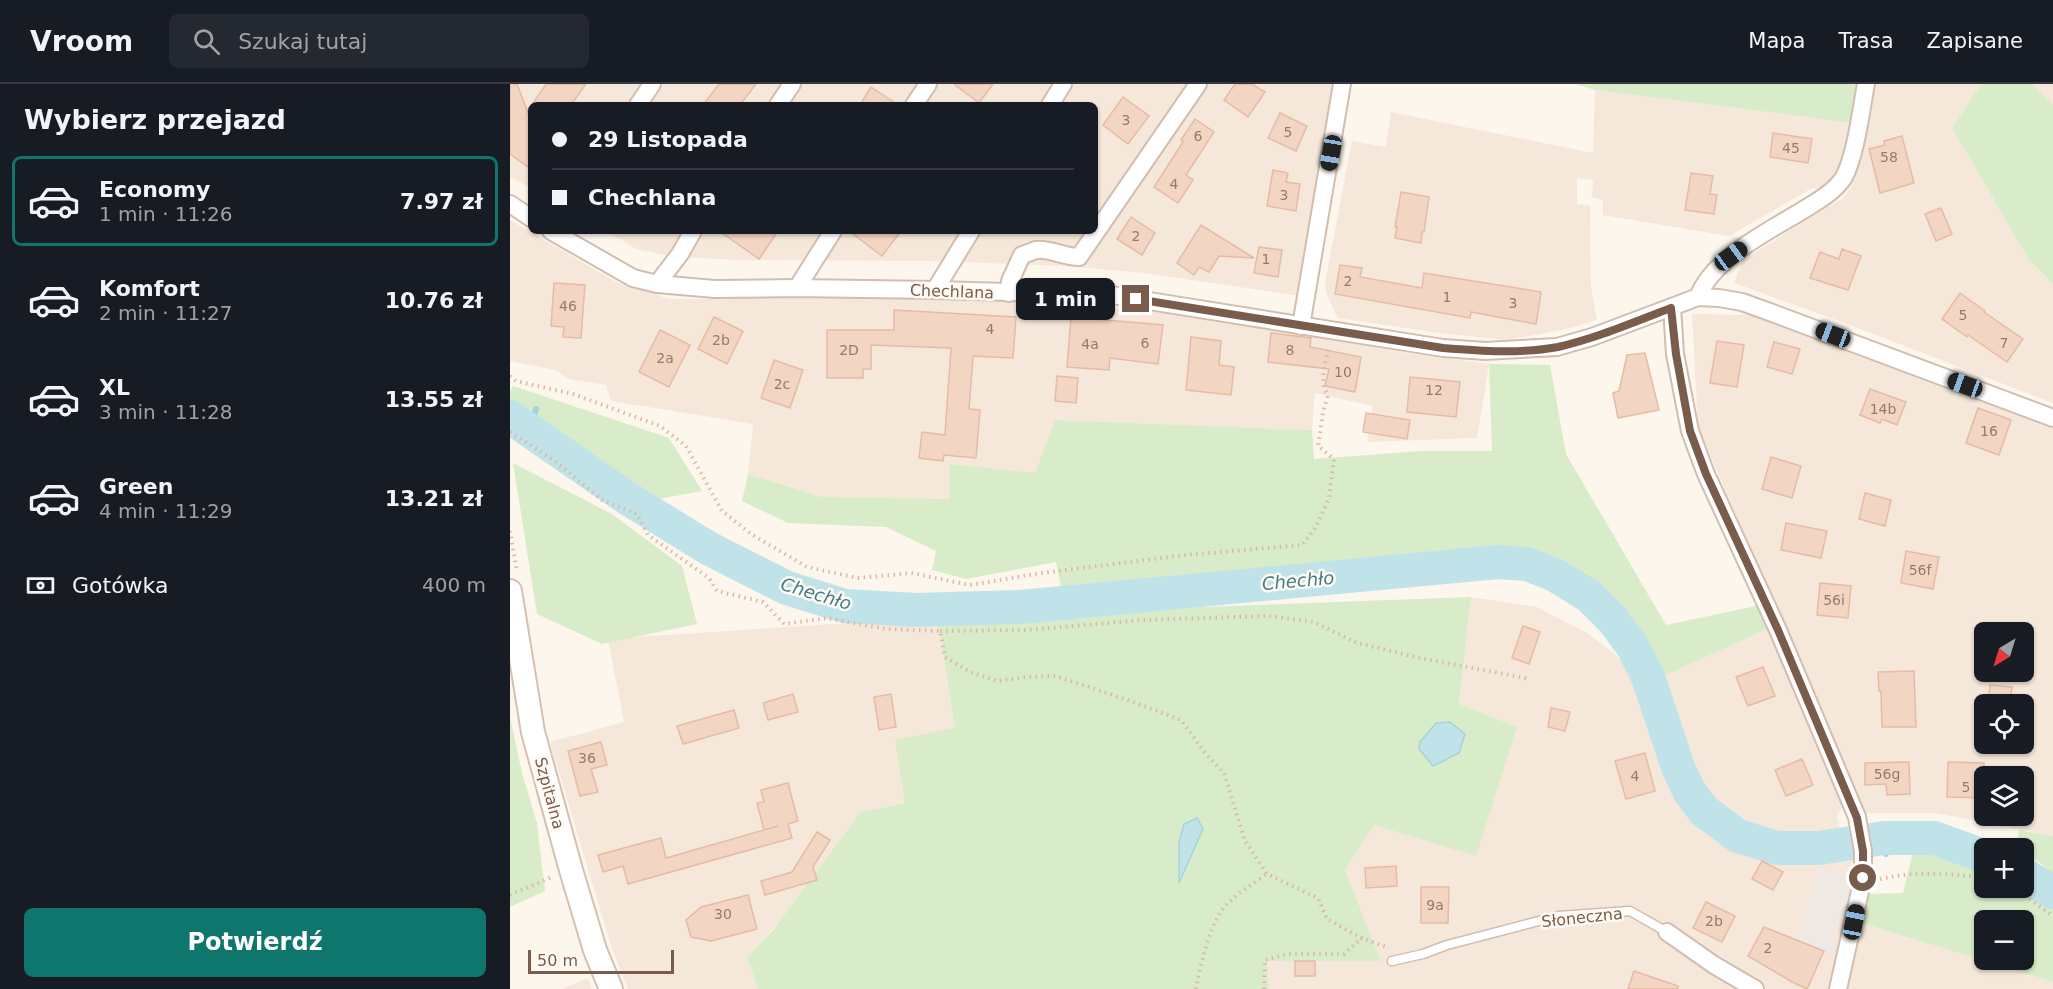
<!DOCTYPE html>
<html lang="pl">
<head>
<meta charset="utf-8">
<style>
	:root { --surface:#171b24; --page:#242831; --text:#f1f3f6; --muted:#9ea1a6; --line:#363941; --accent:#0f766e }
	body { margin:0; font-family:"DejaVu Sans",sans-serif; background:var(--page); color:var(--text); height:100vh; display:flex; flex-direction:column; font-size:22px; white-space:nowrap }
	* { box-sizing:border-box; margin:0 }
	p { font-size:20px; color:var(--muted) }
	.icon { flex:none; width:33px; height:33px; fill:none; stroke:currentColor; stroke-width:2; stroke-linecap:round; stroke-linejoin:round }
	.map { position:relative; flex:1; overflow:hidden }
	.drawer { display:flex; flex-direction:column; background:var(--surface); width:510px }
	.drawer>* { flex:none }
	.hud { position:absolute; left:18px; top:18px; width:570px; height:132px; border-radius:9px; box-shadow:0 2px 4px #0004; display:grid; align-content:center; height:132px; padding:0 24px; background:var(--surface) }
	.needle { width:39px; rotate:218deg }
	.fabs { position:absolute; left:1464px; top:538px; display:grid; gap:12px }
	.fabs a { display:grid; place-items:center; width:60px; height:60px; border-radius:9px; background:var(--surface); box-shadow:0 2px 4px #0004; font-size:30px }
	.scale { position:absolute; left:18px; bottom:15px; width:146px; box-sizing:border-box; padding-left:6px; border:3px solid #7a5c4d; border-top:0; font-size:16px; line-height:21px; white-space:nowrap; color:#7a5c4d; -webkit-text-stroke:4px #fffaf3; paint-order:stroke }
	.end { position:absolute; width:27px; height:27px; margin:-14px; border:8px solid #7a5c4d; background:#fff; box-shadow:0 0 0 3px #fff }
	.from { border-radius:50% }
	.bubble { position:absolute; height:42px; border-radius:9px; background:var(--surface); box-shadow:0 2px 4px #0004; font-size:20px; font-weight:800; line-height:42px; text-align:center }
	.car { position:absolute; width:18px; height:36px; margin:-18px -9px; border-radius:8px; box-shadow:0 0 4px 2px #0007; background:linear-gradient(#222 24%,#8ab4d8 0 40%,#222 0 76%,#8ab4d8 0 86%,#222 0) }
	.hud b { display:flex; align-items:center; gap:21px; height:57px; font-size:22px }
	.hud b+b { border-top:2px solid var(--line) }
	.hud i { width:15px; height:15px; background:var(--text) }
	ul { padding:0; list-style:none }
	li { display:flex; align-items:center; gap:18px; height:90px; margin:0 12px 9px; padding:0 12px; border:3px solid transparent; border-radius:9px }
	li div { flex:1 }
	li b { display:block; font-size:22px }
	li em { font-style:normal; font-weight:800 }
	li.on { border-color:var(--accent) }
	li>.icon { width:54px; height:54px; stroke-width:1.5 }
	h2 { padding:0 24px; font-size:27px; line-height:72px }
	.pay { display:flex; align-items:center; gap:15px; height:66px; padding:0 24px; font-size:22px }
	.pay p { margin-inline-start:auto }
	.action { display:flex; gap:12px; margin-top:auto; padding:12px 24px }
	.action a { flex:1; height:69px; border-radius:9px; background:var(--accent); color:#fff; font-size:24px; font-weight:800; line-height:69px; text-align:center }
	header { display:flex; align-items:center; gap:36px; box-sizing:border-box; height:84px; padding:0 30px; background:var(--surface); border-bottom:2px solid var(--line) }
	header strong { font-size:28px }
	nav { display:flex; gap:33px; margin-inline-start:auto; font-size:21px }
	.search { width:420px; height:54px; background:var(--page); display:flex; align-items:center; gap:15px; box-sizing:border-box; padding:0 21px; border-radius:9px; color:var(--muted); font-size:22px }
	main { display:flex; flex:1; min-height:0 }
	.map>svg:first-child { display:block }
	.residential { fill:#f5e8da; fill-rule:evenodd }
	.industrial { fill:#efe9e4 }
	.green { fill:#d8ecc9; fill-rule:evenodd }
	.water { fill:#bfe3e8; stroke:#a5d3da; stroke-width:1.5 }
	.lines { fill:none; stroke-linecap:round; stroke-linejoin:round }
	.stream { stroke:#a5d3da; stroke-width:6 }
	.river { stroke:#bfe3e8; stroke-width:34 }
	.building { fill:#f3d5c3; stroke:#e6bba3; stroke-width:1.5 }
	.lane-casing { stroke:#d1beb0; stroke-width:11 }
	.street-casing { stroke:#d1beb0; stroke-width:20 }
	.secondary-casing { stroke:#d6c0b0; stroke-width:26 }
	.path { stroke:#d9b8a5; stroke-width:4; stroke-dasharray:1.5 4.5; stroke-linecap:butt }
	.lane { stroke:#fff; stroke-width:8 }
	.street { stroke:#fff; stroke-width:16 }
	.secondary { stroke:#fff; stroke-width:22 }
	.route { stroke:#7a5c4d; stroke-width:8 }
	.labels { text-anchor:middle; stroke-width:5; stroke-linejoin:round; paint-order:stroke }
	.number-label { font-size:14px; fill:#987a6a }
	.street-label { font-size:16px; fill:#7a5c4d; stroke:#fffaf3 }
	.water-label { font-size:18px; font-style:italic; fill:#437c86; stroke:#fffaf3 }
</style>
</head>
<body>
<header>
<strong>Vroom</strong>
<div class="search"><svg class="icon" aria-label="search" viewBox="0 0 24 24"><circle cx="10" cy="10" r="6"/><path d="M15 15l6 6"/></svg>Szukaj tutaj</div>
<nav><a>Mapa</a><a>Trasa</a><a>Zapisane</a></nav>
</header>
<main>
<section class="drawer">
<h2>Wybierz przejazd</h2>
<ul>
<li class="on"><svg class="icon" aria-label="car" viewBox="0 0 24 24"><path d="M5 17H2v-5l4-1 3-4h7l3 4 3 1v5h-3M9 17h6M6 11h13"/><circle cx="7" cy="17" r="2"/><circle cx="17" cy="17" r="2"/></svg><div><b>Economy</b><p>1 min · 11:26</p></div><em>7.97 zł</em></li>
<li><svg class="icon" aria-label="car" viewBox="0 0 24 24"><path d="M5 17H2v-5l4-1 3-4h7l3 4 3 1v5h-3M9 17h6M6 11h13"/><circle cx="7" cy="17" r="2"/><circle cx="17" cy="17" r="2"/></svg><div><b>Komfort</b><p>2 min · 11:27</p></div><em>10.76 zł</em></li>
<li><svg class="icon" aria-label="car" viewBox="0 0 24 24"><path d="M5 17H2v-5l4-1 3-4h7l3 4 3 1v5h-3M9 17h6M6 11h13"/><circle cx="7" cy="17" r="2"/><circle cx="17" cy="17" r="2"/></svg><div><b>XL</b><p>3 min · 11:28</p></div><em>13.55 zł</em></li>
<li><svg class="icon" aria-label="car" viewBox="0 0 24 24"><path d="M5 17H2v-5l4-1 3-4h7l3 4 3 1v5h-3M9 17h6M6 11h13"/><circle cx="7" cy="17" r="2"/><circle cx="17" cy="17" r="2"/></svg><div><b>Green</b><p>4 min · 11:29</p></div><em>13.21 zł</em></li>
</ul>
<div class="pay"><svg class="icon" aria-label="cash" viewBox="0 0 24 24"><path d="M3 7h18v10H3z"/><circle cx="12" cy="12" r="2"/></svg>Gotówka<p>400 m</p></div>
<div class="action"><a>Potwierdź</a></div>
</section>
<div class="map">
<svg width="1543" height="905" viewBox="0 0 1543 905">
	<rect width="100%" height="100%" fill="#fdf6ec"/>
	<g class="residential">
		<polygon points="0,0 824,0 790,212 634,189 555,182 425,177 229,176 166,173 126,165 97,147 585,147 585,21 21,21 21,104 0,93"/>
		<polygon points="1362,0 1471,0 1442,44 1519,176 1543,200 1543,319 1332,238 1224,199 1233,176 1333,114 1342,102"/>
		<polygon points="1522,0 1543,0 1543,21"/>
		<polygon points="1085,6 1342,39 1337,68 1314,105 1302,104 1219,152 1093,131 1093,116 1082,113 1083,96 1067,94 1067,120 1080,122 1081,202 1087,236 1057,245 997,256 936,250 828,234 816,209 815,199 842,57 876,63 881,28 1083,69"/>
		<polygon points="0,136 106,198 159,215 429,212 557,219 636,226 792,250 896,269 979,280 967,354 857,358 863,322 805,309 802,346 545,336 525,390 440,380 441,415 312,413 238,390 243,340 101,317 96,301 59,295 45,286 0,277"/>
		<path d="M1182,230l62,1 299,113v408l-117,-23h-74l-4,-17 -160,-369zM1474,549h40v39h-40zM1474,621h40v39h-40zM1474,693h40v39h-40z"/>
		<polygon points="961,513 1027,523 1079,550 1116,579 1167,704 1183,736 1213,758 1266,776 1357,770 1348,838 1543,898 1543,905 759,905 756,877 870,876 835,786 864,741 966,771 949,620"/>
		<polygon points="425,533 430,550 445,644 395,719 373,723 237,873 248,905 118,905 101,862 40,658 114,638 98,555"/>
		<polygon points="1257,545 1336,715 1327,732 1330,745 1292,753 1249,744 1210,721 1194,702 1152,593"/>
		<polygon points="78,894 82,905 52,905"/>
	</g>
	<polygon class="industrial" points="1309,785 1343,791 1337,832 1329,841 1322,841 1320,860 1327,861 1330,868 1314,867 1289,857"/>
	<g class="green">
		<polygon points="1065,0 1346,0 1342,39 1085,6"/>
		<polygon points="1471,0 1522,0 1543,21 1543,200 1519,176 1442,44"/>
		<polygon points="979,280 1040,281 1056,370 1156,541 1246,522 1257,545 1152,593 1109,524 1060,490 1020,475 979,467 552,508 546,478 456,495 422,486 426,467 376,443 278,439 232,417 238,390 312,413 440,415 440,380 525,389 545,336 802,346 804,375 912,367 982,367"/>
		<polygon points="3,302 159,354 192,407 144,416 0,322 0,307"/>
		<polygon points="3,379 102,430 172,482 187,540 92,560 27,530"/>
		<polygon points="961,513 949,620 1007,643 966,772 864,741 835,786 871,877 757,877 759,905 248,905 237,873 263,846 351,728 395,719 385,656 445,644 430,550 425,533"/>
		<polygon points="0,633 12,689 27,739 35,807 0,823"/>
		<polygon points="30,711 89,901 72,866 27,713"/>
		<polygon points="1509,746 1543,752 1543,789 1507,761"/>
		<path d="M1421,763l53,17v24h40v-4l29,15v83l-195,-60 7,-28 38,-1 11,-45zM1474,837h40v39h-40z"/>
	</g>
	<g class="water">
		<polygon points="940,638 955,650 949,669 923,682 909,665 910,658 926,639"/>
		<polygon points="687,734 693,745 669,799 669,758 674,740"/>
	</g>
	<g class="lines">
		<g class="stream">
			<polyline points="20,347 26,325"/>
			<polyline points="1376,770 1382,754"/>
		</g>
		<g class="river">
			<polyline points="0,333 117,414 198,464 277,504 335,522 406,526 510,523 988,478 1017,480 1045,491 1079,512 1103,536 1123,563 1138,593 1168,683 1179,707 1194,727 1228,752 1267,764 1309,764 1374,754 1424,754 1474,772"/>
			<polyline points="1514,791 1543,808"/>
		</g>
	</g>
	<g class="building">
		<polygon points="0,0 7,0 21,37 21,85 0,70"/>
		<polygon points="36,0 76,0 61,21 22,21"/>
		<polygon points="209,0 246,0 230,21 193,21"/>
		<polygon points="444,0 483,0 469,19"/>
		<polygon points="725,0 742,0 755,8 738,33 714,16"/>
		<polygon points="361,3 388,21 350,21"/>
		<polygon points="613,13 639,32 618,60 593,41"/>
		<polygon points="770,29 797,42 786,67 758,54"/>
		<polygon points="685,35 704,48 676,91 683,96 668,119 644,103 673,58 671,56"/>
		<polygon points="1263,49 1302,55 1298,79 1260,73"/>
		<polygon points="1392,52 1404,99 1370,109 1359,65 1375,61 1374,57"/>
		<polygon points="763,86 778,89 776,98 790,100 786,127 757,122"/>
		<polygon points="1181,89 1203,92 1200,110 1207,111 1204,130 1175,126"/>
		<polygon points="891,108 919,113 914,148 912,148 911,159 885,154 887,143 885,143"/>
		<polygon points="1431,124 1442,150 1426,157 1415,130"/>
		<polygon points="621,133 645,149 632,171 607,155"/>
		<polygon points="691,141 744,174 709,172 699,188 689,183 684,191 667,179"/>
		<polygon points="209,147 268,147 249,175"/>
		<polygon points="339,147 391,147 372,172"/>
		<polygon points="749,163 772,166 768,193 744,189"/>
		<polygon points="1332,165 1351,172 1338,206 1300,194 1310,168 1329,175"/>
		<polygon points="830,181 852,184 850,193 912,204 914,189 1031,208 1026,240 961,228 960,234 825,210"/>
		<polygon points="44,199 75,201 71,254 53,253 54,243 41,242"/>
		<polygon points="1450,209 1475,227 1474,228 1513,255 1497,278 1458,251 1457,253 1432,235"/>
		<polygon points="384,226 506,233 503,274 463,272 459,325 470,326 466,374 434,371 433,377 409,374 412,348 435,351 441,264 361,261 361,285 353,285 353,294 317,294 317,246 384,246"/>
		<polygon points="204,233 233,247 217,280 188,265"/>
		<polygon points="561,233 653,241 648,280 600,274 599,286 557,283"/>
		<polygon points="150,246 180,261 159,303 129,288"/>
		<polygon points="761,249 801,254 800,263 851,273 845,308 815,302 819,285 758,278"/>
		<polygon points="681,253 711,257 709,281 724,283 721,311 676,306"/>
		<polygon points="1207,257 1234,261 1227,303 1200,299"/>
		<polygon points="1264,258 1290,265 1282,290 1257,283"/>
		<polygon points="1135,269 1149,326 1108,334 1103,309 1109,307 1117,271"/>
		<polygon points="264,276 293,286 280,324 251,314"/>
		<polygon points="547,292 568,294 566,319 545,317"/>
		<polygon points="900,293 950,298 946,333 897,328"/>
		<polygon points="1360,305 1396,318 1387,341 1372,335 1370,339 1350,331"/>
		<polygon points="1468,324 1501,336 1489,371 1456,359"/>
		<polygon points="856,329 900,336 897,355 853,348"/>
		<polygon points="1261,373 1291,382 1282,414 1252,405"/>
		<polygon points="1355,409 1381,416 1375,442 1349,435"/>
		<polygon points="1276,439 1317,447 1311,474 1271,466"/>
		<polygon points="1396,467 1429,473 1423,505 1391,499"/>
		<polygon points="1310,499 1341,502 1338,534 1307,531"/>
		<polygon points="1013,542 1030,548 1019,580 1002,574"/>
		<polygon points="1253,583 1265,612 1238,622 1226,593"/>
		<polygon points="1404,587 1406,643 1372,643 1371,607 1369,607 1368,588"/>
		<polygon points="1480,601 1502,603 1500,621 1478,621"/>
		<polygon points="283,610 288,628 258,636 253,619"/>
		<polygon points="381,610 386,643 369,646 364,613"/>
		<polygon points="1041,624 1060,628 1055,647 1038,643"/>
		<polygon points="224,626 229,644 173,660 167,642"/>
		<polygon points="91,658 97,681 81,685 88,708 70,712 58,667"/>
		<polygon points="1135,669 1145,707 1116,715 1105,677"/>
		<polygon points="1292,675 1303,701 1276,712 1265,686"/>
		<polygon points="1399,678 1400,710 1377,711 1376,700 1355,701 1355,679"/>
		<polygon points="1438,678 1474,679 1474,714 1437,713"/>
		<polygon points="278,699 288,737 278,740 282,754 118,800 113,782 93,788 88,771 151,754 156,774 268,742 254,746 247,719 254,718 251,706"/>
		<polygon points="307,748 320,756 303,783 307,796 255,811 251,797 282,788"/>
		<polygon points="1252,777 1273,788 1263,806 1242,795"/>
		<polygon points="886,782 887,802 856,804 855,784"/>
		<polygon points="911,803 939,803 938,839 911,839"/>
		<polygon points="238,811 247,845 201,857 181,853 176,836 191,823"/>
		<polygon points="1196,818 1225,832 1212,858 1183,844"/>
		<polygon points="1254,843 1314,867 1297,905 1282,898 1238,872"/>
		<rect x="785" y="877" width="20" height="15"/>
		<polygon points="1124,887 1168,902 1168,905 1118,905"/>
	</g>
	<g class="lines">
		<g class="lane-casing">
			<polyline id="lane" points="882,877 913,870 937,861 1048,832 1120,827 1157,848"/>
		</g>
		<g class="street-casing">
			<g id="street">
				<polyline points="128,21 142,0"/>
				<polyline points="268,21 282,0"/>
				<polyline points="404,21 418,0"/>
				<polyline points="540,21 553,0"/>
				<polyline points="0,120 21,134"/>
				<polyline points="41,147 123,194 147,200 205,205 287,204 425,206 602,211 933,264 975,267 1047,263 1082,253 1188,213 1209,214 1232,218 1257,227 1543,334"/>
				<polyline points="147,200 170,170 183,147"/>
				<polyline points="287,204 323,147"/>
				<polyline points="425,206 461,147"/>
				<path d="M499,209l1,-12 12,-26c5,-1 10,-4 14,-5 13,-2 28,7 43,7l119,-173"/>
				<path d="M1188,213c16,-42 78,-69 115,-93 10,-6 25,-17 31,-27 12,-23 17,-67 22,-93"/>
				<polyline points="1162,223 1165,270 1180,347 1196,390 1268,546 1347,733 1353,767 1353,794 1328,905"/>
				<polyline points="791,242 832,0"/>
				<polyline points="1157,848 1204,881 1245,905"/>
			</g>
		</g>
		<g class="secondary-casing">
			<polyline id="secondary" points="0,507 23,648 61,786 85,866 101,905"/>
		</g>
		<g class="path">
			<path d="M0,292l6,5 57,13 87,32 26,20 36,65 29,23 56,33 51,11 53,-5 59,12 72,-12 143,-18 117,-10 14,-18 13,-29 5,-39 -16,-13 5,-34 5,-17c-10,-14 -2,-33 1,-49"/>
			<polyline points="0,348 45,377 92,416 127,430 138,451 199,494 207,507 253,518 274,540 317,534 376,545 430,547 435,573 460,588 487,597 516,593 546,592 629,620 671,636 695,669 714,689 735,757 757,790 808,814 817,835 852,854 879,864"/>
			<polyline points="0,447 7,488"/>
			<polyline points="430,547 517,546 632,536 758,532 804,538 847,559 910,574 1020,595"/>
			<path d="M1370,795c36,-8 68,-6 104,-1"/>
			<polyline points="1498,804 1518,814 1543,832"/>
			<polyline points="0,811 42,793"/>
			<path d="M686,905c4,-22 12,-57 24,-76 9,-15 33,-29 47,-39"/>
			<polyline points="754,905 755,876 778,870 834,870 852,854"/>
		</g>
		<use href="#lane" class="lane"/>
		<use href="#street" class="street"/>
		<use href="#secondary" class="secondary"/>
	</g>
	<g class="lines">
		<path class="route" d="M626,215l307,49c37,3 78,6 115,-1 39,-9 76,-25 113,-39l5,46 14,77 16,43 72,156 79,188 6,33v27"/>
	</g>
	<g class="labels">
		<g class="number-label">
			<text x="616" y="41">3</text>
			<text x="778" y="53">5</text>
			<text x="688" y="57">6</text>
			<text x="1281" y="69">45</text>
			<text x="1379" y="78">58</text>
			<text x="664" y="105">4</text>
			<text x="774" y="116">3</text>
			<text x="626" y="157">2</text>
			<text x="756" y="180">1</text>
			<text x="838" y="202">2</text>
			<text x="937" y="218">1</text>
			<text x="1003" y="224">3</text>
			<text x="58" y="227">46</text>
			<text x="1453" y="236">5</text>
			<text x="480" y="250">4</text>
			<text x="211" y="261">2b</text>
			<text x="635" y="264">6</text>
			<text x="1494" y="264">7</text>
			<text x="580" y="265">4a</text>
			<text x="339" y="271">2D</text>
			<text x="780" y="271">8</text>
			<text x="155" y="279">2a</text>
			<text x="833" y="293">10</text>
			<text x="272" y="305">2c</text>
			<text x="924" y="311">12</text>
			<text x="1373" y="330">14b</text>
			<text x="1479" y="352">16</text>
			<text x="1410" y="491">56f</text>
			<text x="1324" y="521">56i</text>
			<text x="77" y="679">36</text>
			<text x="1377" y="695">56g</text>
			<text x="1125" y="697">4</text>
			<text x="1456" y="708">5</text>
			<text x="925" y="826">9a</text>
			<text x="213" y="835">30</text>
			<text x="1204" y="842">2b</text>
			<text x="1258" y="869">2</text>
		</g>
		<g class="street-label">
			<text transform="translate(442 207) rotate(2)" y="6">Chechlana</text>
			<text transform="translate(40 709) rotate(75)" y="6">Szpitalna</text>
			<text transform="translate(1072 833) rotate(-6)" y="6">Słoneczna</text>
		</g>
		<g class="water-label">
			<text transform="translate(788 497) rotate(-5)" y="6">Chechło</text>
			<text transform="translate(306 510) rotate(17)" y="6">Chechło</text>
		</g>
	</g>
</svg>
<div class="fabs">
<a><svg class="needle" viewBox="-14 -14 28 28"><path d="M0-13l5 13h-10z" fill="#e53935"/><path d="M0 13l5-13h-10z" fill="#9ea1a6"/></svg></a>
<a><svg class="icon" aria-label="locate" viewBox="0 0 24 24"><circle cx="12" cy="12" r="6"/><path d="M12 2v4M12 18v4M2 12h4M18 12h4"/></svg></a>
<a><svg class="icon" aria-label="layers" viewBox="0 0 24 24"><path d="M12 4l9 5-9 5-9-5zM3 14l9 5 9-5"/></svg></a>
<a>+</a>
<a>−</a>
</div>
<div class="scale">50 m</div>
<i class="end from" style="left:1353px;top:794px"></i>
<i class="end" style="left:626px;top:215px"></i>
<div class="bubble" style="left:506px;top:194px;width:99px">1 min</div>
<i class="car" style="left:821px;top:69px;rotate:190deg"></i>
<i class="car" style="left:1221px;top:172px;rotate:54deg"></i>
<i class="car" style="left:1323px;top:251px;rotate:291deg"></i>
<i class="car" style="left:1455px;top:301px;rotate:290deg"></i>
<i class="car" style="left:1344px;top:838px;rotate:11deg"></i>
<div class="hud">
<b><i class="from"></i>29 Listopada</b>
<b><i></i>Chechlana</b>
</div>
</div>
</main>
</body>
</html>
